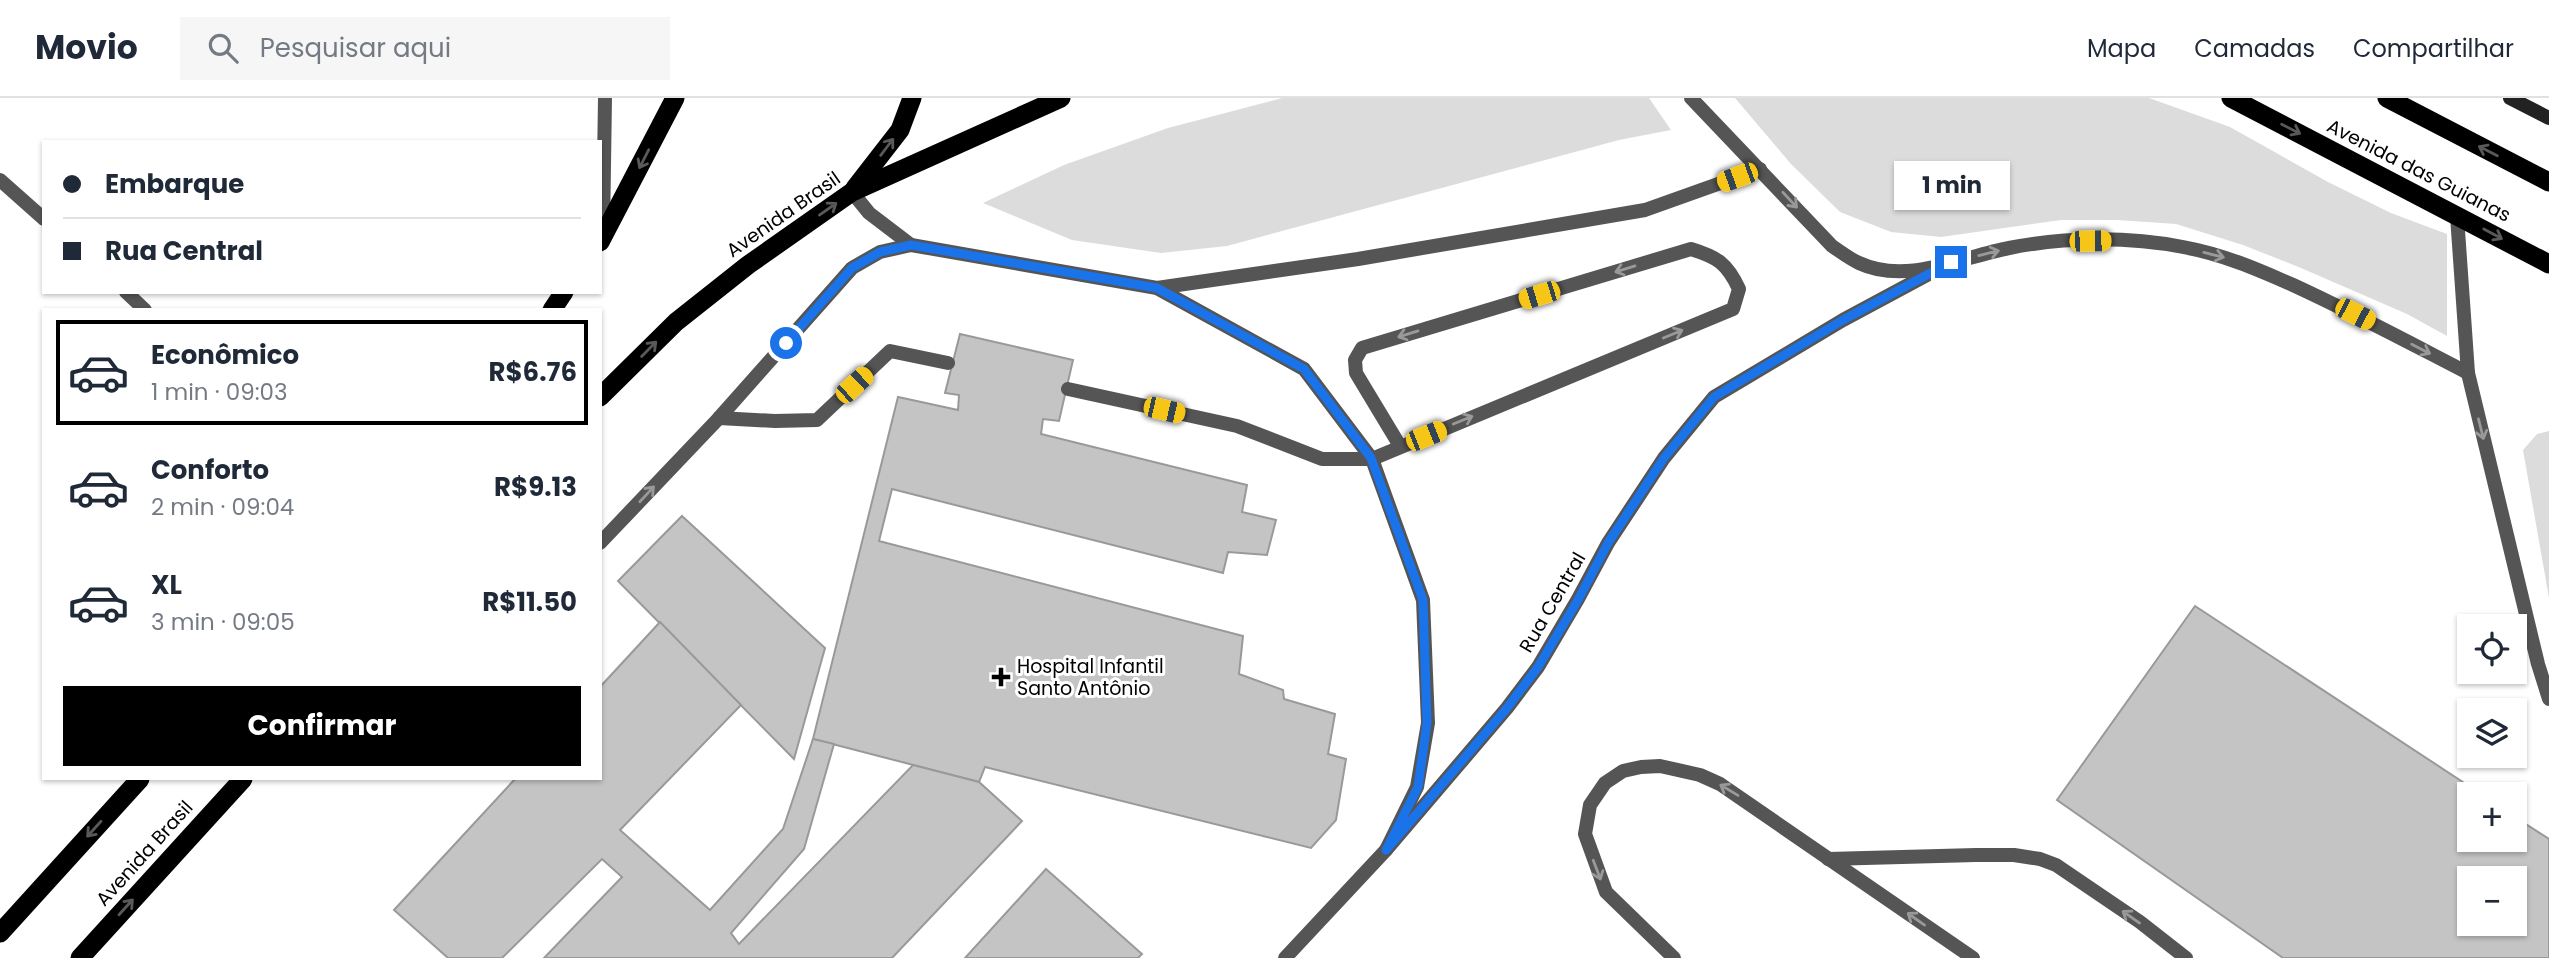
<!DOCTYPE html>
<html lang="pt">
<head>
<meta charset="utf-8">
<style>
	:root { --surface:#fff; --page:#f6f6f7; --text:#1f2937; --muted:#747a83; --line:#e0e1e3; --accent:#000 }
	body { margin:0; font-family:Poppins,sans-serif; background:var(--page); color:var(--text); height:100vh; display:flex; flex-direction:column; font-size:26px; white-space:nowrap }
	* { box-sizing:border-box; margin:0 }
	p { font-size:23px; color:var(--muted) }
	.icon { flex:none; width:38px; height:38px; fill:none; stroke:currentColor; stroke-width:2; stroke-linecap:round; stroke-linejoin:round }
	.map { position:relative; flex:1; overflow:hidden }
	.side { position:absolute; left:42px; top:210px; width:560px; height:472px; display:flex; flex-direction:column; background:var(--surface); border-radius:0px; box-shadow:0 2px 5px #0004 }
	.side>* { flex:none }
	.banner { position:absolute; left:42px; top:42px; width:560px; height:154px; border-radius:0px; box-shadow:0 2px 5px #0004; display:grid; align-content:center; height:154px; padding:0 21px; background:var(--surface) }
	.buttons { position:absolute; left:2457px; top:516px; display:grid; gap:14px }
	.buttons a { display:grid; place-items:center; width:70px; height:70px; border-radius:0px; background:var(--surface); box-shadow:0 2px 5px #0004; font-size:35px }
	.end { position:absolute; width:32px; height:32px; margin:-16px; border:9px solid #1a73e8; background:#fff; box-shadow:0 0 0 4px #fff }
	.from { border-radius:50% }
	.bubble { position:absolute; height:49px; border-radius:0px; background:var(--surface); box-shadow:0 2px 5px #0004; font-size:23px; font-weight:700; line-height:49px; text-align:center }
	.car { position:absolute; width:21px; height:42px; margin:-21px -10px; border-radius:9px; box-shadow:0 0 5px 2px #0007; background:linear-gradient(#f5c518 24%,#345 0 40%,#f5c518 0 76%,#345 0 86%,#f5c518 0) }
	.banner b { display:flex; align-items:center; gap:24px; height:66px; font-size:26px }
	.banner b+b { border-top:2px solid var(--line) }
	.banner i { width:18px; height:18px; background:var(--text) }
	ul { padding:12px 0 0; list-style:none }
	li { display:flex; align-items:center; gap:21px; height:105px; margin:0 14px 10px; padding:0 7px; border:4px solid transparent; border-radius:0px }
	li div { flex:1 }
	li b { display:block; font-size:26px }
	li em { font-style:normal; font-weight:700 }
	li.selected { border-color:var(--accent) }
	li>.icon { width:63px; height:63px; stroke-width:1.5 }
	.primary-button { display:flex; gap:14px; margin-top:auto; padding:14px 21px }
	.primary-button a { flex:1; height:80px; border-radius:0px; background:var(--accent); color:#fff; font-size:28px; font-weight:700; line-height:80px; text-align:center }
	header { display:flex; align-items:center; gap:42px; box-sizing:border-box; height:98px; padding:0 35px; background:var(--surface); border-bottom:2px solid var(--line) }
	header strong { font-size:33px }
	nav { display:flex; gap:38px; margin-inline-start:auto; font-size:24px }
	.search { width:490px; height:63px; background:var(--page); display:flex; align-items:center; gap:18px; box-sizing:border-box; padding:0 24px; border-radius:0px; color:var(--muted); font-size:26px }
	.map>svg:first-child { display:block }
	.green { fill:#dcdcdc }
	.building { fill:#c4c4c4; stroke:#999; stroke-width:2; fill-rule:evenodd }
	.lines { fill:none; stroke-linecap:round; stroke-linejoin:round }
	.service { stroke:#555; stroke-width:14 }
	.minor { stroke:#555; stroke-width:14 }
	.secondary { stroke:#222; stroke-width:14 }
	.trunk { stroke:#000; stroke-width:19 }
	.oneway { stroke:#595959 }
	.oneway2 { stroke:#999 }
	.route { stroke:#1a73e8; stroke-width:9 }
	.poi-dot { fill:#000; stroke:#fff; stroke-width:2.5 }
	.labels { text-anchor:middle; stroke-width:6; stroke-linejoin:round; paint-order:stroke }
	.street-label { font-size:19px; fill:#000; stroke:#fff }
	.poi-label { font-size:19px; fill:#000; stroke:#fff; text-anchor:start }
</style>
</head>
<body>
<header>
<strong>Movio</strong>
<div class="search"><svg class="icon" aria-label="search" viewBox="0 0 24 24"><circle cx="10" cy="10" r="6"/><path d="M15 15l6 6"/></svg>Pesquisar aqui</div>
<nav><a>Mapa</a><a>Camadas</a><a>Compartilhar</a></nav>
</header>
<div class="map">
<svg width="2549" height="860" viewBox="0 0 2549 860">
	<rect width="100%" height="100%" fill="#fff"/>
	<g class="green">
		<polygon points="1282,0 1649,0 1671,32 1619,42 1227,148 1161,155 1072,142 983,105 1064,67 1168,30"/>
		<polygon points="1735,0 2149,0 2230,29 2328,84 2391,115 2447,136 2447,238 2407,216 2301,170 2243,147 2176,126 2117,122 2061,122 1941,139 1891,134 1840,114 1791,66"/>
		<polygon points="2549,333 2549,500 2523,352 2537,336"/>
	</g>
	<g class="building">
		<polygon points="960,236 1073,262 1059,323 1043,321 1041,336 1247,387 1242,414 1276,422 1267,457 1228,454 1223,475 892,391 879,443 1243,538 1239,576 1283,592 1284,601 1335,616 1328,656 1346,661 1336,722 1311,750 985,669 979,684 813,641 898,299 958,312 959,297 945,295"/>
		<polygon points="682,418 825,550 794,661 618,483"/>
		<path d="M2195,508l286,188h-12v46h46v-23l34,22v119h-266l-226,-158zM2469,780h46v46h-46z"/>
		<polygon points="660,524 741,607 620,732 710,812 783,731 813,641 834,646 804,751 731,835 739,846 913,667 979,684 1022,723 892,860 544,860 622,779 602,761 502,860 448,860 394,812 515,681 600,681 600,589"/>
		<polygon points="1046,771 1142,856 1138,860 965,860"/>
	</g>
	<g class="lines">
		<g class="service">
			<path d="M1691,0l141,148c9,6 18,13 27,17 47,22 103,-6 150,-15 56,-11 118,-12 174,-1 39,7 74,22 110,38 59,27 117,58 175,88"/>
			<polyline points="2457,118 2468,275 2538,566 2549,601"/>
			<polyline points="1157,190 1358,161 1645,112 1760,71"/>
			<path d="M1068,291l169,37 85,33h50l361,-150 6,-20c-12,-26 -22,-32 -48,-40l-329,99 -7,12 1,13 44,73"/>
			<polyline points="719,320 775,323 817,322 890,253 948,265"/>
			<polyline points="1674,860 1606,794 1585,736 1590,707 1605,685 1623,673 1641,669 1660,668 1700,677 1720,686 1973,860"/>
		</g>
		<g class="minor">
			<polyline points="0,82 44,121"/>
			<polyline points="852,94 869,115 911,147 1157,190 1304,271 1372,361 1423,502 1428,625 1417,689 1386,752"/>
			<polyline points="603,135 605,0"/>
			<polyline points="126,194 145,212"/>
			<polyline points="600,445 719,320 852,170 880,154 911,147"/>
			<polyline points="1828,761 1976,757 2014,757 2040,761 2056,767 2140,824 2186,860"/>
			<polyline points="1285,860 1386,752 1507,610 1538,569 1578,501 1608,445 1664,360 1714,299 1843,222 1951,164"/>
		</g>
		<polyline class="secondary" points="2510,0 2549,20"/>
		<g class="trunk">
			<polyline points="2231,0 2549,166"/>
			<polyline points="2387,0 2549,84"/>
			<polyline points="855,90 900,32 912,0"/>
			<polyline points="600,144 675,0"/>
			<polyline points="552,212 564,194"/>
			<polyline points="600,299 676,224 748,167 852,94 1061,0"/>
			<polyline points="0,835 140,681"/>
			<polyline points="80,860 243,681"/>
		</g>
	</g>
	<defs><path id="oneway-shaft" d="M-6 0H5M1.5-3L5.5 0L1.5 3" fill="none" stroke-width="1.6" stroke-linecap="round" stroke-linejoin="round" transform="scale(1.75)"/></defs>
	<g class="oneway">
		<use href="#oneway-shaft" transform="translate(2291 31) rotate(27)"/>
		<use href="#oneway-shaft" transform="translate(887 49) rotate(-53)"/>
		<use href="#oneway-shaft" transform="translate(2488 53) rotate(-153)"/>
		<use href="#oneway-shaft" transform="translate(644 61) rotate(117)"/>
		<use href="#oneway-shaft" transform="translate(828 111) rotate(-35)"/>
		<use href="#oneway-shaft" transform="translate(2493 136) rotate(28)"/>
		<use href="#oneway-shaft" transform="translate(649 251) rotate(-45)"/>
		<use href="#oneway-shaft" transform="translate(94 731) rotate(132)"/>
		<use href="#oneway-shaft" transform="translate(126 809) rotate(-48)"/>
	</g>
	<g class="oneway2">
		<use href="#oneway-shaft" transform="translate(1790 102) rotate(47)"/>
		<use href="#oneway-shaft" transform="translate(1989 155) rotate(-14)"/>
		<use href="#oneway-shaft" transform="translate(2214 157) rotate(14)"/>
		<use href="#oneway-shaft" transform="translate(1625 171) rotate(163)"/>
		<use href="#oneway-shaft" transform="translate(1408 236) rotate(163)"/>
		<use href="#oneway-shaft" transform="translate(1673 236) rotate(-22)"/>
		<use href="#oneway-shaft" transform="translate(2421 251) rotate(27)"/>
		<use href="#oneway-shaft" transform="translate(1463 322) rotate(-22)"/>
		<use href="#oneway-shaft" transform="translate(2481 331) rotate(76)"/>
		<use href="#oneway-shaft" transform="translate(647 396) rotate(-47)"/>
		<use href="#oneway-shaft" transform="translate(1729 692) rotate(-149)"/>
		<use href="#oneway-shaft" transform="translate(1597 772) rotate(69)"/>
		<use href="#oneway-shaft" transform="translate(2131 819) rotate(-145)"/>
		<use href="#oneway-shaft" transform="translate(1916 821) rotate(-145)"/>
	</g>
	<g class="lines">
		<polyline class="route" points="786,245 852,170 880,154 911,147 1157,190 1304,271 1371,360 1423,502 1427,625 1418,689 1386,752 1507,610 1538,569 1578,502 1608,445 1664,360 1714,299 1843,222 1951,164"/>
	</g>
	<path class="poi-dot" d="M997.5 568.5h7v7h7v7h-7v7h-7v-7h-7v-7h7z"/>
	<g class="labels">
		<g class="street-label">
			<text transform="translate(2419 72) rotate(27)" y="7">Avenida das Guianas</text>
			<text transform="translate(783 116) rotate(-35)" y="7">Avenida Brasil</text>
			<text transform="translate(1552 504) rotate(-60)" y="7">Rua Central</text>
			<text transform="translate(144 755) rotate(-48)" y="7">Avenida Brasil</text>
		</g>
		<g class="poi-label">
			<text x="1017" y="575">Hospital Infantil<tspan x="1017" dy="22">Santo Antônio</tspan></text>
		</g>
	</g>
</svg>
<div class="buttons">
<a><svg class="icon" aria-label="locate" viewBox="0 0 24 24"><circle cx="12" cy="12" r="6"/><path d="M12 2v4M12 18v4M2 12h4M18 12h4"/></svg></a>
<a><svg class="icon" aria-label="layers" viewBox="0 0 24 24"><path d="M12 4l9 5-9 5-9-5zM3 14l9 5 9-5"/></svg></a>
<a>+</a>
<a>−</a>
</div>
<i class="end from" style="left:786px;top:245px"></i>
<i class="end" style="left:1951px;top:164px"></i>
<div class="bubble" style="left:1894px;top:63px;width:116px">1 min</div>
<i class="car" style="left:1737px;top:79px;rotate:250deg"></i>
<i class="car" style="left:2090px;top:143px;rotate:89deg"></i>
<i class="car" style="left:1539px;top:197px;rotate:253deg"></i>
<i class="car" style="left:2355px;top:216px;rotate:117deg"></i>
<i class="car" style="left:854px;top:287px;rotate:47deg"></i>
<i class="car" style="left:1164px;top:312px;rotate:103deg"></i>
<i class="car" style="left:1426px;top:338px;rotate:68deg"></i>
<div class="banner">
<b><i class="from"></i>Embarque</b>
<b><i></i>Rua Central</b>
</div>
<section class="side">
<ul>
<li class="selected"><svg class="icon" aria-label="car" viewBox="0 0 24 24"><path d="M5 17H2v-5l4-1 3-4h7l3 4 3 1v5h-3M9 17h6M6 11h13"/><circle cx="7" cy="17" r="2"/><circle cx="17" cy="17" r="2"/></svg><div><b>Econômico</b><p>1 min · 09:03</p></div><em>R$6.76</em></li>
<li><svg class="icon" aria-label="car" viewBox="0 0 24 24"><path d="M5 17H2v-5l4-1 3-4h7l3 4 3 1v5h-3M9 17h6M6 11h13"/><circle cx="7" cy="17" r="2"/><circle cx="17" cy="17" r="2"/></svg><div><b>Conforto</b><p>2 min · 09:04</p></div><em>R$9.13</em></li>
<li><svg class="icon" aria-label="car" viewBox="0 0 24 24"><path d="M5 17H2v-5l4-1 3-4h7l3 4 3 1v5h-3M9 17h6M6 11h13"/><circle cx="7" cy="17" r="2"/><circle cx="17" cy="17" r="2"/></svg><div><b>XL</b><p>3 min · 09:05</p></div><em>R$11.50</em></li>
</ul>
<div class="primary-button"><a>Confirmar</a></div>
</section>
</div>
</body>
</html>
